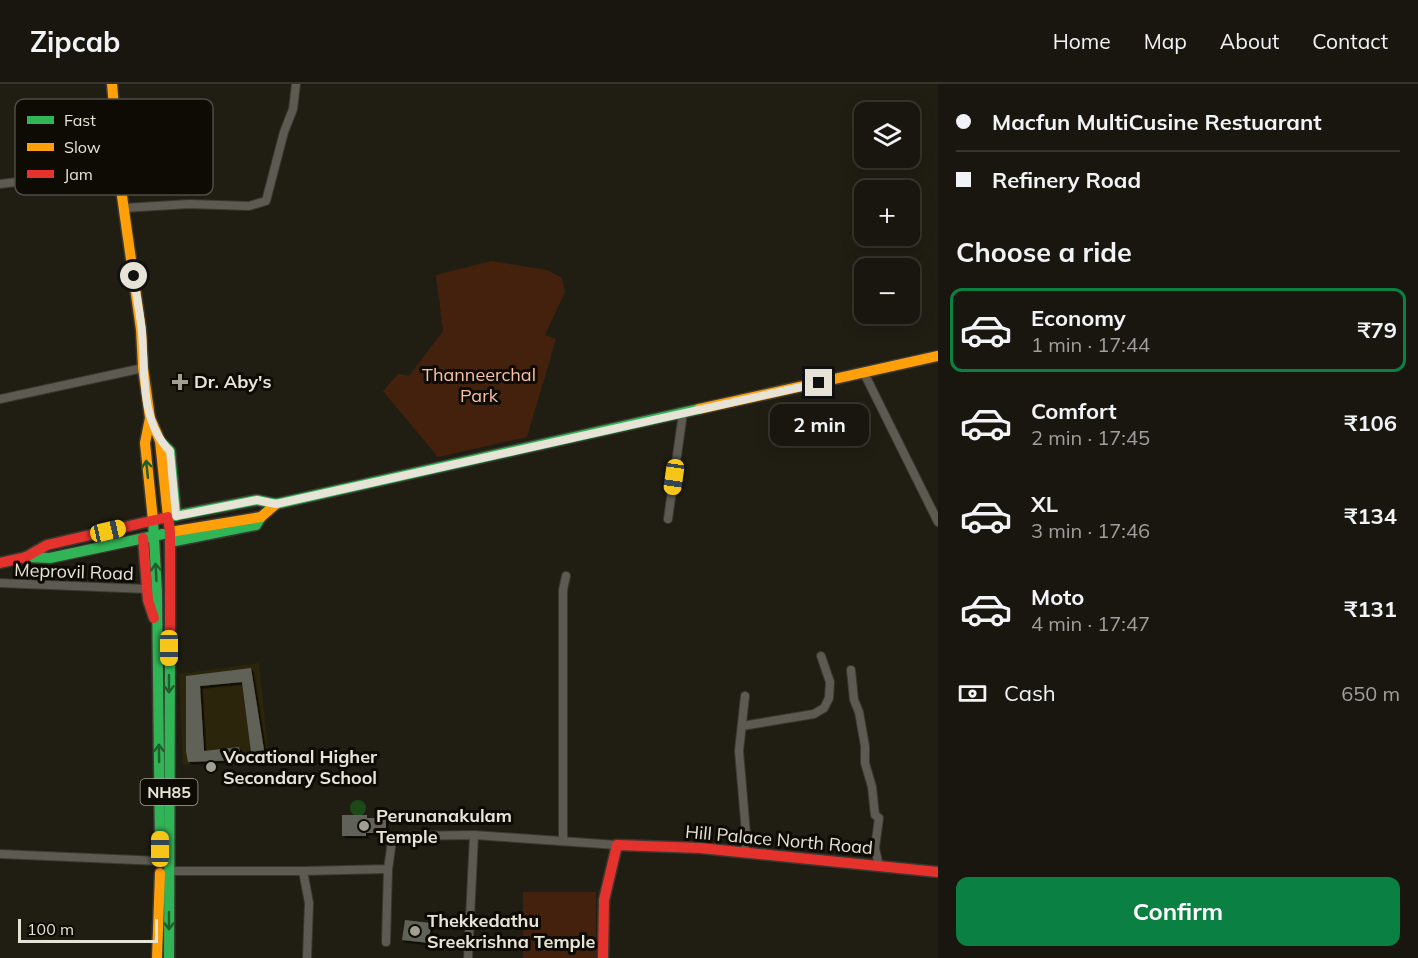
<!DOCTYPE html>
<html lang="en">
<head>
<meta charset="utf-8">
<style>
	:root { --surface:#18160e; --page:#25231c; --text:#f1f3f6; --muted:#9f9f9e; --line:#36352e; --accent:#0b8043 }
	body { margin:0; font-family:Mulish,sans-serif; background:var(--page); color:var(--text); height:100vh; display:flex; flex-direction:column; font-size:22px; white-space:nowrap }
	* { box-sizing:border-box; margin:0 }
	p { font-size:20px; color:var(--muted) }
	.icon { flex:none; width:33px; height:33px; fill:none; stroke:currentColor; stroke-width:2; stroke-linecap:round; stroke-linejoin:round }
	.map { position:relative; flex:1; overflow:hidden }
	.sheet { display:flex; flex-direction:column; background:var(--surface); width:480px }
	.sheet>* { flex:none }
	.top-card { display:grid; align-content:center; height:132px; padding:0 18px; background:var(--surface) }
	.controls { position:absolute; left:854px; top:18px; display:grid; gap:12px }
	.controls a { display:grid; place-items:center; width:66px; height:66px; border-radius:12px; background:var(--surface); box-shadow:0 3px 15px #0003,0 0 0 2px var(--line); font-size:30px }
	.scale { position:absolute; left:18px; bottom:15px; width:140px; box-sizing:border-box; padding-left:6px; border:3px solid #e7e4d7; border-top:0; font-size:16px; line-height:21px; white-space:nowrap; color:#e7e4d7; -webkit-text-stroke:4px #0d0b04; paint-order:stroke }
	.end { position:absolute; width:27px; height:27px; margin:-14px; border:8px solid #e7e4d7; background:#111; box-shadow:0 0 0 3px #111 }
	.from { border-radius:50% }
	.bubble { position:absolute; height:42px; border-radius:12px; background:var(--surface); box-shadow:0 3px 15px #0003,0 0 0 2px var(--line); font-size:20px; font-weight:700; line-height:42px; text-align:center }
	.car { position:absolute; width:18px; height:36px; margin:-18px -9px; border-radius:8px; box-shadow:0 0 4px 2px #0007; background:linear-gradient(#f5c518 24%,#345 0 40%,#f5c518 0 76%,#345 0 86%,#f5c518 0) }
	.top-card b { display:flex; align-items:center; gap:21px; height:57px; font-size:22px }
	.top-card b+b { border-top:2px solid var(--line) }
	.top-card i { width:15px; height:15px; background:var(--text) }
	ul { padding:0; list-style:none }
	li { display:flex; align-items:center; gap:18px; height:84px; margin:0 12px 9px; padding:0 6px; border:3px solid transparent; border-radius:12px }
	li div { flex:1 }
	li b { display:block; font-size:22px }
	li em { font-style:normal; font-weight:700 }
	li.on { border-color:var(--accent) }
	li>.icon { width:54px; height:54px; stroke-width:1.5 }
	h2 { padding:0 18px; font-size:27px; line-height:72px }
	.pay { display:flex; align-items:center; gap:15px; height:66px; padding:0 18px; font-size:22px }
	.pay p { margin-inline-start:auto }
	.cta { display:flex; gap:12px; margin-top:auto; padding:12px 18px }
	.cta a { flex:1; height:69px; border-radius:12px; background:var(--accent); color:#fff; font-size:24px; font-weight:700; line-height:69px; text-align:center }
	header { display:flex; align-items:center; gap:36px; box-sizing:border-box; height:84px; padding:0 30px; background:var(--surface); border-bottom:2px solid var(--line) }
	header strong { font-size:28px }
	nav { display:flex; gap:33px; margin-inline-start:auto; font-size:21px }
	main { display:flex; flex:1; min-height:0 }
	.map>svg:first-child { display:block }
	.built { fill:#2b250b }
	.green { fill:#43210c }
	.water { fill:#1b4a18 }
	.building { fill:#616258; filter:url(#shadow) }
	.lines { fill:none; stroke-linecap:round; stroke-linejoin:round }
	.street-casing { stroke:#3a3830; stroke-width:10 }
	.fast-casing { stroke:#3a3830; stroke-width:13 }
	.slow-casing { stroke:#3a3830; stroke-width:13 }
	.jam-casing { stroke:#3a3830; stroke-width:13 }
	.street { stroke:#5c5a51; stroke-width:8 }
	.fast { stroke:#30b455; stroke-width:10 }
	.slow { stroke:#ff9f0a; stroke-width:10 }
	.jam { stroke:#e5322d; stroke-width:10 }
	.oneway { stroke:#1e602c }
	.route { stroke:#e7e4d7; stroke-width:8 }
	.poi-dot { fill:#a19f92; stroke:#0d0b04; stroke-width:2 }
	.labels { text-anchor:middle; stroke-width:6; stroke-linejoin:round; paint-order:stroke }
	.shield { fill:#0d0b04; stroke:#a6a398; stroke-width:1.5 }
	.shield-label { font-size:16px; font-weight:bold; fill:#e7e4d7 }
	.park-label { font-size:18px; fill:#fac0a2; stroke:#0d0b04 }
	.poi-label { font-size:18px; font-weight:bold; fill:#e7e4d7; stroke:#0d0b04; text-anchor:start }
	.street-label { font-size:18px; fill:#e7e4d7; stroke:#0d0b04 }
	.key { fill:#0d0b04; stroke:#4e4c43; stroke-width:1.5 }
	.key-label { font-size:16px; fill:#e7e4d7 }
</style>
</head>
<body>
<header>
<strong>Zipcab</strong>
<nav><a>Home</a><a>Map</a><a>About</a><a>Contact</a></nav>
</header>
<main>
<div class="map">
<svg width="938" height="874" viewBox="0 0 938 874">
	<defs>
		<filter id="shadow"><feDropShadow dx="2.5" dy="2.5" stdDeviation="0" flood-color="#0009"/></filter>
	</defs>
	<rect width="100%" height="100%" fill="#201e13"/>
	<polygon class="built" points="259,579 269,674 183,681 179,590"/>
	<g class="green">
		<polygon points="491,177 547,186 562,194 565,208 545,251 556,255 527,353 438,373 383,307 398,290 409,292 443,247 436,191"/>
		<rect x="523" y="808" width="73" height="66"/>
	</g>
	<circle class="water" cx="358" cy="724" r="8"/>
	<g class="building">
		<polygon points="251,584 264,666 251,668 242,598 200,602 204,667 239,663 241,676 188,678 186,667 186,592"/>
		<polygon points="342,731 367,731 367,734 386,734 386,749 366,749 366,752 342,752"/>
		<polygon points="405,836 431,839 429,859 402,856"/>
	</g>
	<g class="lines">
		<g class="street-casing">
			<g id="street">
				<polyline points="0,100 96,88"/>
				<polyline points="124,124 189,120 249,122 266,117 284,48 293,25 296,0"/>
				<polyline points="864,289 938,438"/>
				<polyline points="0,315 143,284"/>
				<polyline points="668,435 683,329"/>
				<polyline points="0,499 147,505"/>
				<polyline points="851,586 854,616 859,628 865,662 865,679 872,703 875,731 879,734 875,764 879,782"/>
				<polyline points="742,642 814,630 824,624 829,614 830,598 821,572"/>
				<polyline points="563,757 563,506 566,492"/>
				<polyline points="745,768 746,749 739,667 745,612"/>
				<polyline points="0,770 160,777"/>
				<polyline points="168,787 303,787 388,785 392,757 400,752 474,751 617,761"/>
				<polyline points="303,787 309,819 307,874"/>
				<polyline points="386,858 388,785"/>
				<polyline points="468,874 474,751"/>
			</g>
		</g>
		<g class="fast-casing">
			<g id="fast">
				<polyline points="160,357 170,367 176,432"/>
				<polyline points="168,433 257,416 276,420 699,325"/>
				<polyline points="153,436 157,508 160,764"/>
				<polyline points="170,458 256,441 261,433"/>
				<polyline points="26,473 50,474 163,450"/>
				<polyline points="169,874 170,562"/>
			</g>
		</g>
		<g class="slow-casing">
			<g id="slow">
				<polyline points="112,0 121,105 141,246 143,284 150,334 160,357 168,433"/>
				<polyline points="699,325 938,272"/>
				<polyline points="150,334 145,359 153,436"/>
				<polyline points="170,448 261,433 276,420"/>
				<polyline points="157,874 160,789"/>
			</g>
		</g>
		<g class="jam-casing">
			<g id="jam">
				<polyline points="143,454 148,516 154,534"/>
				<polyline points="0,479 26,473 47,461 168,433 170,448 170,562"/>
				<polyline points="603,874 604,816 617,761 700,764 938,788"/>
			</g>
		</g>
		<use href="#street" class="street"/>
		<use href="#fast" class="fast"/>
		<use href="#slow" class="slow"/>
		<use href="#jam" class="jam"/>
	</g>
	<defs><path id="oneway-shaft" d="M-6 0H5M1.5-3L5.5 0L1.5 3" fill="none" stroke-width="1.6" stroke-linecap="round" stroke-linejoin="round" transform="scale(1.5)"/></defs>
	<g class="oneway">
		<use href="#oneway-shaft" transform="translate(147 385) rotate(-96)"/>
		<use href="#oneway-shaft" transform="translate(156 488) rotate(-93)"/>
		<use href="#oneway-shaft" transform="translate(169 600) rotate(90)"/>
		<use href="#oneway-shaft" transform="translate(159 669) rotate(-91)"/>
		<use href="#oneway-shaft" transform="translate(169 837) rotate(90)"/>
	</g>
	<g class="lines">
		<path class="route" d="M134,192c2,19 6,37 8,56 3,39 -2,90 28,119l6,65 81,-16 19,4 543,-121"/>
	</g>
	<g class="poi-dot">
		<path d="M177 289h6v6h6v6h-6v6h-6v-6h-6v-6h6z"/>
		<circle cx="211" cy="683" r="6"/>
		<circle cx="364" cy="742" r="6"/>
		<circle cx="415" cy="847" r="6"/>
	</g>
	<g class="labels">
		<rect class="shield" x="140.5" y="695" width="57" height="26" rx="4.5"/>
		<g class="shield-label">
			<text x="169" y="714">NH85</text>
		</g>
		<g class="park-label">
			<text x="479" y="297">Thanneerchal<tspan x="479" dy="21">Park</tspan></text>
		</g>
		<g class="poi-label">
			<text x="194" y="304">Dr. Aby's</text>
			<text x="223" y="679">Vocational Higher<tspan x="223" dy="21">Secondary School</tspan></text>
			<text x="376" y="738">Perunanakulam<tspan x="376" dy="21">Temple</tspan></text>
			<text x="427" y="843">Thekkedathu<tspan x="427" dy="21">Sreekrishna Temple</tspan></text>
		</g>
		<g class="street-label">
			<text transform="translate(74 488) rotate(2)" y="6">Meprovil Road</text>
			<text transform="translate(779 756) rotate(5)" y="6">Hill Palace North Road</text>
		</g>
	</g>
	<rect x="15" y="15" width="198" height="96" rx="9" class="key"/>
	<rect x="27" y="32" width="27" height="8" fill="#30b455"/>
	<rect x="27" y="59" width="27" height="8" fill="#ff9f0a"/>
	<rect x="27" y="86" width="27" height="8" fill="#e5322d"/>
	<g class="key-label">
		<text x="64" y="42">Fast</text>
		<text x="64" y="69">Slow</text>
		<text x="64" y="96">Jam</text>
	</g>
</svg>
<div class="controls">
<a><svg class="icon" aria-label="layers" viewBox="0 0 24 24"><path d="M12 4l9 5-9 5-9-5zM3 14l9 5 9-5"/></svg></a>
<a>+</a>
<a>−</a>
</div>
<div class="scale">100 m</div>
<i class="end from" style="left:134px;top:192px"></i>
<i class="end" style="left:819px;top:299px"></i>
<div class="bubble" style="left:770px;top:320px;width:99px">2 min</div>
<i class="car" style="left:674px;top:393px;rotate:188deg"></i>
<i class="car" style="left:108px;top:447px;rotate:77deg"></i>
<i class="car" style="left:169px;top:564px;rotate:180deg"></i>
<i class="car" style="left:160px;top:765px;rotate:0deg"></i>
</div>
<section class="sheet">
<div class="top-card">
<b><i class="from"></i>Macfun MultiCusine Restuarant</b>
<b><i></i>Refinery Road</b>
</div>
<h2>Choose a ride</h2>
<ul>
<li class="on"><svg class="icon" aria-label="car" viewBox="0 0 24 24"><path d="M5 17H2v-5l4-1 3-4h7l3 4 3 1v5h-3M9 17h6M6 11h13"/><circle cx="7" cy="17" r="2"/><circle cx="17" cy="17" r="2"/></svg><div><b>Economy</b><p>1 min · 17:44</p></div><em>₹79</em></li>
<li><svg class="icon" aria-label="car" viewBox="0 0 24 24"><path d="M5 17H2v-5l4-1 3-4h7l3 4 3 1v5h-3M9 17h6M6 11h13"/><circle cx="7" cy="17" r="2"/><circle cx="17" cy="17" r="2"/></svg><div><b>Comfort</b><p>2 min · 17:45</p></div><em>₹106</em></li>
<li><svg class="icon" aria-label="car" viewBox="0 0 24 24"><path d="M5 17H2v-5l4-1 3-4h7l3 4 3 1v5h-3M9 17h6M6 11h13"/><circle cx="7" cy="17" r="2"/><circle cx="17" cy="17" r="2"/></svg><div><b>XL</b><p>3 min · 17:46</p></div><em>₹134</em></li>
<li><svg class="icon" aria-label="car" viewBox="0 0 24 24"><path d="M5 17H2v-5l4-1 3-4h7l3 4 3 1v5h-3M9 17h6M6 11h13"/><circle cx="7" cy="17" r="2"/><circle cx="17" cy="17" r="2"/></svg><div><b>Moto</b><p>4 min · 17:47</p></div><em>₹131</em></li>
</ul>
<div class="pay"><svg class="icon" aria-label="cash" viewBox="0 0 24 24"><path d="M3 7h18v10H3z"/><circle cx="12" cy="12" r="2"/></svg>Cash<p>650 m</p></div>
<div class="cta"><a>Confirm</a></div>
</section>
</main>
</body>
</html>
